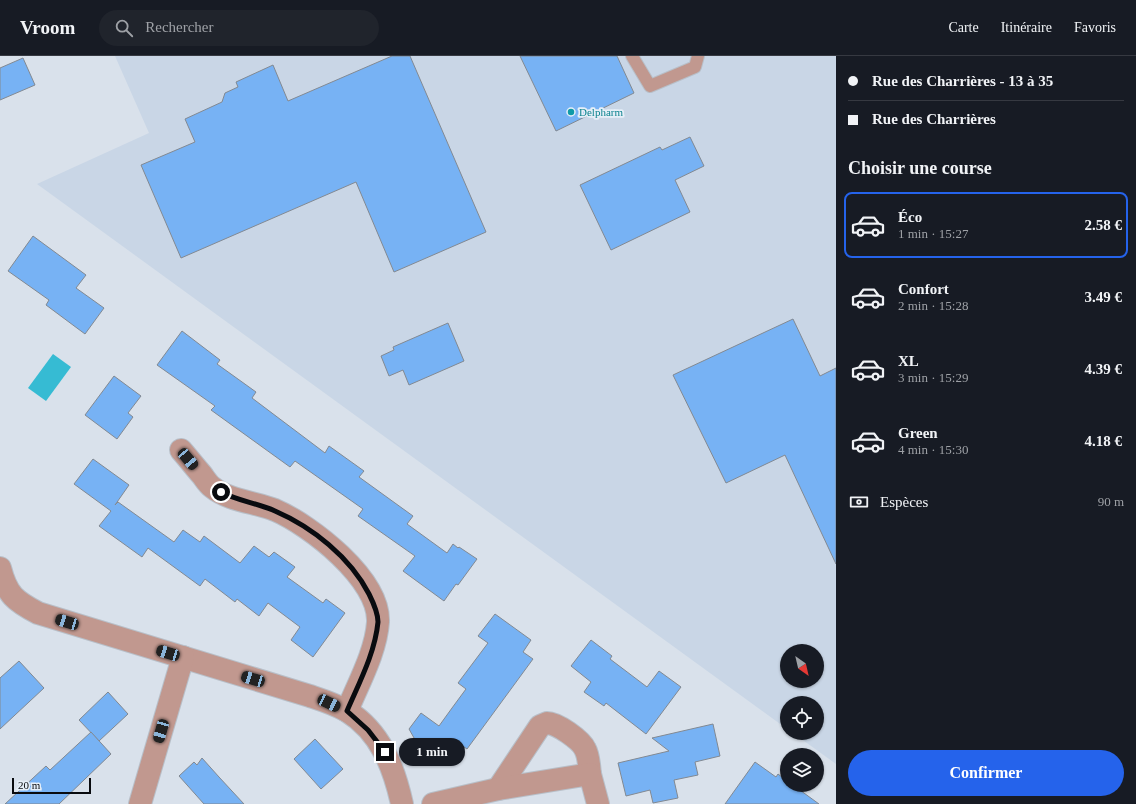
<!DOCTYPE html>
<html lang="fr">
<head>
<meta charset="utf-8">
<style>
	:root { --surface:#171b24; --page:#20242c; --text:#f1f3f6; --muted:#9ea1a6; --line:#363941; --accent:#2563eb }
	body { margin:0; font-family:Georgia,serif; background:var(--page); color:var(--text); height:100vh; display:flex; flex-direction:column; font-size:15px; white-space:nowrap }
	* { box-sizing:border-box; margin:0 }
	p { font-size:13px; color:var(--muted) }
	.icon { flex:none; width:22px; height:22px; fill:none; stroke:currentColor; stroke-width:2; stroke-linecap:round; stroke-linejoin:round }
	.map { position:relative; flex:1; overflow:hidden }
	.drawer { display:flex; flex-direction:column; background:var(--surface); width:300px }
	.drawer>* { flex:none }
	.banner { display:grid; align-content:center; height:88px; padding:0 12px; background:var(--surface) }
	.needle { width:26px; rotate:146deg }
	.fabs { position:absolute; left:780px; top:588px; display:grid; gap:8px }
	.fabs a { display:grid; place-items:center; width:44px; height:44px; border-radius:50%; background:var(--surface); box-shadow:0 1px 3px #0004; font-size:20px }
	.scale { position:absolute; left:12px; bottom:10px; width:79px; box-sizing:border-box; padding-left:4px; border:2px solid #090b0f; border-top:0; font-size:11px; line-height:14px; white-space:nowrap; color:#090b0f; -webkit-text-stroke:3px #e6eff8; paint-order:stroke }
	.end { position:absolute; width:18px; height:18px; margin:-9px; border:5px solid #090b0f; background:#fff; box-shadow:0 0 0 2px #fff }
	.from { border-radius:50% }
	.bubble { position:absolute; height:28px; border-radius:14px; background:var(--surface); box-shadow:0 1px 3px #0004; font-size:13px; font-weight:700; line-height:28px; text-align:center }
	.car { position:absolute; width:12px; height:24px; margin:-12px -6px; border-radius:5px; box-shadow:0 0 3px 1px #0007; background:linear-gradient(#222 24%,#8ab4d8 0 40%,#222 0 76%,#8ab4d8 0 86%,#222 0) }
	.banner b { display:flex; align-items:center; gap:14px; height:38px; font-size:15px }
	.banner b+b { border-top:1px solid var(--line) }
	.banner i { width:10px; height:10px; background:var(--text) }
	ul { padding:0; list-style:none }
	li { display:flex; align-items:center; gap:12px; height:66px; margin:0 8px 6px; padding:0 4px; border:2px solid transparent; border-radius:8px }
	li div { flex:1 }
	li b { display:block; font-size:15px }
	li em { font-style:normal; font-weight:700 }
	li.current { border-color:var(--accent) }
	li>.icon { width:36px; height:36px; stroke-width:1.5 }
	h2 { padding:0 12px; font-size:18px; line-height:48px }
	.pay { display:flex; align-items:center; gap:10px; height:44px; padding:0 12px; font-size:15px }
	.pay p { margin-inline-start:auto }
	.button { display:flex; gap:8px; margin-top:auto; padding:8px 12px }
	.button a { flex:1; height:46px; border-radius:24px; background:var(--accent); color:#fff; font-size:16px; font-weight:700; line-height:46px; text-align:center }
	header { display:flex; align-items:center; gap:24px; box-sizing:border-box; height:56px; padding:0 20px; background:var(--surface); border-bottom:1px solid var(--line) }
	header strong { font-size:19px }
	nav { display:flex; gap:22px; margin-inline-start:auto; font-size:14px }
	.search { width:280px; height:36px; background:var(--page); display:flex; align-items:center; gap:10px; box-sizing:border-box; padding:0 14px; border-radius:22px; color:var(--muted); font-size:15px }
	main { display:flex; flex:1; min-height:0 }
	.map>svg:first-child { display:block }
	.built { fill:#c9d6e6; fill-rule:evenodd }
	.water { fill:#36bbd3 }
	.building { fill:#77b2f4; stroke:#828992 }
	.lines { fill:none; stroke-linecap:round; stroke-linejoin:round }
	.lane-casing { stroke:#b8bfc8; stroke-width:14 }
	.street-casing { stroke:#b8bfc8; stroke-width:24 }
	.lane { stroke:#c1988f; stroke-width:12 }
	.street { stroke:#c1988f; stroke-width:22 }
	.route { stroke:#090b0f; stroke-width:5 }
	.culture-dot { fill:#0f9aa8; stroke:#e6eff8; stroke-width:1.5 }
	.labels { text-anchor:middle; stroke-width:3.5; stroke-linejoin:round; paint-order:stroke }
	.culture-label { font-size:11px; fill:#0d838f; stroke:#e6eff8; text-anchor:start }
</style>
</head>
<body>
<header>
<strong>Vroom</strong>
<div class="search"><svg class="icon" aria-label="search" viewBox="0 0 24 24"><circle cx="10" cy="10" r="6"/><path d="M15 15l6 6"/></svg>Rechercher</div>
<nav><a>Carte</a><a>Itinéraire</a><a>Favoris</a></nav>
</header>
<main>
<div class="map">
<svg width="836" height="748" viewBox="0 0 836 748">
	<rect width="100%" height="100%" fill="#d9e1eb"/>
	<path class="built" d="M115,0h721v708l-43,-31h24v-30h-30v26l-750,-545 112,-51zM787,595h30v30h-30z"/>
	<polygon class="water" points="53,298 71,311 46,345 28,332"/>
	<g class="building">
		<polygon points="392,0 410,0 486,176 394,216 356,126 181,202 141,109 195,86 185,63 222,46 225,37 238,31 236,26 273,9 288,45"/>
		<polygon points="520,0 617,0 634,37 556,75"/>
		<polygon points="23,2 35,29 0,44 0,12"/>
		<polygon points="690,81 704,110 675,124 690,156 611,194 580,129 660,91 662,94"/>
		<polygon points="33,180 86,219 76,232 104,252 85,278 46,249 49,244 8,215"/>
		<polygon points="793,263 820,320 836,312 836,508 785,399 726,427 673,319"/>
		<polygon points="448,267 464,305 409,329 403,314 389,320 381,300 394,294 393,291"/>
		<polygon points="182,275 220,304 217,308 256,336 252,342 325,397 329,390 364,415 359,421 413,460 407,468 447,497 453,488 458,492 459,491 477,503 458,529 456,528 444,545 403,515 415,500 358,460 363,453 295,405 290,411 211,354 215,350 157,309"/>
		<polygon points="114,320 141,340 128,357 133,361 117,383 85,359"/>
		<polygon points="93,403 129,429 115,449 118,446 174,486 183,474 200,486 204,480 240,507 254,490 269,501 274,496 295,511 287,521 323,547 326,543 345,557 313,601 291,584 300,571 268,547 259,560 237,543 235,546 205,523 200,530 148,492 142,501 99,470 111,455 74,428"/>
		<polygon points="495,558 531,584 523,596 533,603 467,693 457,686 441,706 418,689 409,673 421,657 439,670 452,652 466,633 458,627 488,587 478,580"/>
		<polygon points="591,584 612,600 610,603 647,631 659,615 681,631 646,678 606,647 604,650 584,636 591,626 571,610"/>
		<polygon points="19,605 44,632 0,673 0,622"/>
		<polygon points="108,636 128,658 99,685 79,664"/>
		<polygon points="713,668 720,700 695,706 698,719 674,724 678,742 653,747 650,734 626,740 618,707 669,695 652,682"/>
		<polygon points="91,676 111,698 59,748 5,748 46,710 50,714"/>
		<polygon points="315,683 343,713 321,733 294,703"/>
		<polygon points="202,702 219,721 244,748 204,748 179,720 194,706 197,709"/>
		<polygon points="755,706 776,721 778,718 787,725 787,729 793,729 819,748 725,748"/>
	</g>
	<g class="lines">
		<g class="lane-casing">
			<polyline id="lane" points="632,0 650,30 695,11 698,0"/>
		</g>
		<g class="street-casing">
			<g id="street">
				<path d="M181,394c7,8 14,17 21,25 3,4 6,9 10,12 17,14 43,15 63,23 35,15 105,69 103,112 -2,30 -20,62 -31,89"/>
				<path d="M0,512c7,27 15,33 38,45l272,83c12,4 25,8 37,15 34,21 47,57 55,93"/>
				<path d="M498,733l42,-63 7,-3c10,0 34,17 38,26 4,7 4,17 5,25"/>
				<polyline points="140,748 183,601"/>
				<polyline points="433,748 498,733 590,718 598,748"/>
			</g>
		</g>
		<use href="#lane" class="lane"/>
		<use href="#street" class="street"/>
	</g>
	<g class="lines">
		<path class="route" d="M221,436c17,9 36,11 54,19 37,16 75,46 94,83 4,8 9,19 9,28 -3,31 -19,61 -31,89l21,19 17,22"/>
	</g>
	<circle class="culture-dot" cx="571" cy="56" r="4"/>
	<g class="labels">
		<g class="culture-label">
			<text x="579" y="60">Delpharm</text>
		</g>
	</g>
</svg>
<div class="fabs">
<a><svg class="needle" viewBox="-14 -14 28 28"><path d="M0-13l5 13h-10z" fill="#e53935"/><path d="M0 13l5-13h-10z" fill="#9ea1a6"/></svg></a>
<a><svg class="icon" aria-label="locate" viewBox="0 0 24 24"><circle cx="12" cy="12" r="6"/><path d="M12 2v4M12 18v4M2 12h4M18 12h4"/></svg></a>
<a><svg class="icon" aria-label="layers" viewBox="0 0 24 24"><path d="M12 4l9 5-9 5-9-5zM3 14l9 5 9-5"/></svg></a>
</div>
<div class="scale">20 m</div>
<i class="end from" style="left:221px;top:436px"></i>
<i class="end" style="left:385px;top:696px"></i>
<div class="bubble" style="left:399px;top:682px;width:66px">1 min</div>
<i class="car" style="left:188px;top:403px;rotate:140deg"></i>
<i class="car" style="left:67px;top:566px;rotate:287deg"></i>
<i class="car" style="left:168px;top:597px;rotate:287deg"></i>
<i class="car" style="left:253px;top:623px;rotate:287deg"></i>
<i class="car" style="left:329px;top:647px;rotate:115deg"></i>
<i class="car" style="left:161px;top:675px;rotate:196deg"></i>
</div>
<section class="drawer">
<div class="banner">
<b><i class="from"></i>Rue des Charrières - 13 à 35</b>
<b><i></i>Rue des Charrières</b>
</div>
<h2>Choisir une course</h2>
<ul>
<li class="current"><svg class="icon" aria-label="car" viewBox="0 0 24 24"><path d="M5 17H2v-5l4-1 3-4h7l3 4 3 1v5h-3M9 17h6M6 11h13"/><circle cx="7" cy="17" r="2"/><circle cx="17" cy="17" r="2"/></svg><div><b>Éco</b><p>1 min · 15:27</p></div><em>2.58 €</em></li>
<li><svg class="icon" aria-label="car" viewBox="0 0 24 24"><path d="M5 17H2v-5l4-1 3-4h7l3 4 3 1v5h-3M9 17h6M6 11h13"/><circle cx="7" cy="17" r="2"/><circle cx="17" cy="17" r="2"/></svg><div><b>Confort</b><p>2 min · 15:28</p></div><em>3.49 €</em></li>
<li><svg class="icon" aria-label="car" viewBox="0 0 24 24"><path d="M5 17H2v-5l4-1 3-4h7l3 4 3 1v5h-3M9 17h6M6 11h13"/><circle cx="7" cy="17" r="2"/><circle cx="17" cy="17" r="2"/></svg><div><b>XL</b><p>3 min · 15:29</p></div><em>4.39 €</em></li>
<li><svg class="icon" aria-label="car" viewBox="0 0 24 24"><path d="M5 17H2v-5l4-1 3-4h7l3 4 3 1v5h-3M9 17h6M6 11h13"/><circle cx="7" cy="17" r="2"/><circle cx="17" cy="17" r="2"/></svg><div><b>Green</b><p>4 min · 15:30</p></div><em>4.18 €</em></li>
</ul>
<div class="pay"><svg class="icon" aria-label="cash" viewBox="0 0 24 24"><path d="M3 7h18v10H3z"/><circle cx="12" cy="12" r="2"/></svg>Espèces<p>90 m</p></div>
<div class="button"><a>Confirmer</a></div>
</section>
</main>
</body>
</html>
